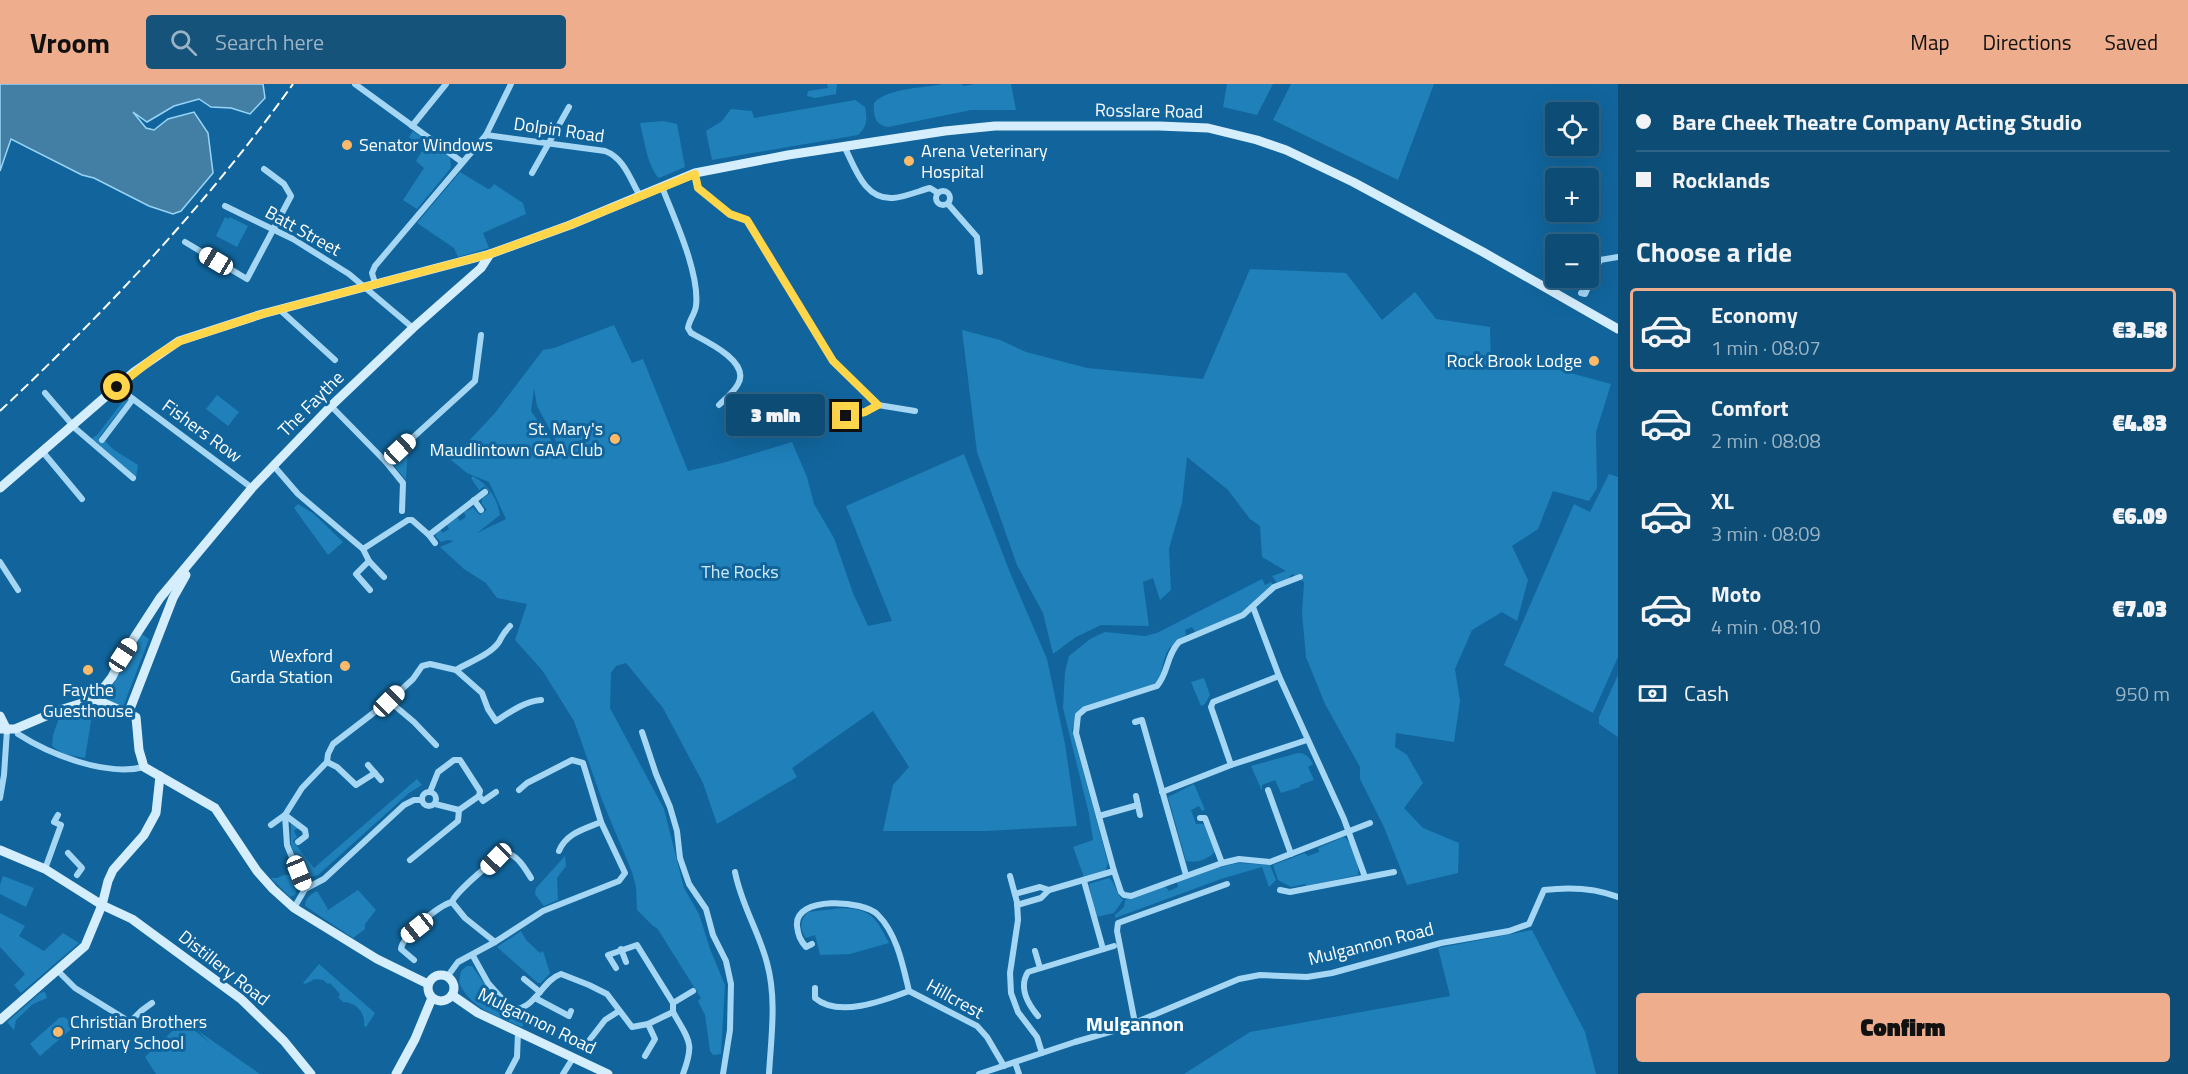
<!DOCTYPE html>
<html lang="en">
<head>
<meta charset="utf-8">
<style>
	:root { --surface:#0d4c75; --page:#16537a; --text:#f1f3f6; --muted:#9ab4c5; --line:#2d6387; --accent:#eead8d }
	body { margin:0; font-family:"Titillium Web",sans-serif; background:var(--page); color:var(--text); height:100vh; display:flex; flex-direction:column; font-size:22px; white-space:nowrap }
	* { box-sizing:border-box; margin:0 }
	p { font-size:20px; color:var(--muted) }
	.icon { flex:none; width:33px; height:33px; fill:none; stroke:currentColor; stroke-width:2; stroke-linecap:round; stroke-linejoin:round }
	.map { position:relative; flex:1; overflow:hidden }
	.drawer { display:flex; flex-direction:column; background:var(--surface); width:570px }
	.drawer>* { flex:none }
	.guide { display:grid; align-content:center; height:132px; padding:0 18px; background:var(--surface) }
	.buttons { position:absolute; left:1545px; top:18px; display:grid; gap:12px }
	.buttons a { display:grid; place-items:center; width:54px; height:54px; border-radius:6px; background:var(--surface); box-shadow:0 6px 24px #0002,0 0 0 2px var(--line); font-size:30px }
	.end { position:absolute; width:27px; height:27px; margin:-14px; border:8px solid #ffd54a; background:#111; box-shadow:0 0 0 3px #111 }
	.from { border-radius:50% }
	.bubble { position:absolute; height:42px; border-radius:6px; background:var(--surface); box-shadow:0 6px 24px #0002,0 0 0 2px var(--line); font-size:20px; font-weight:800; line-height:42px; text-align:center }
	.car { position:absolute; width:18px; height:36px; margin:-18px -9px; border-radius:8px; box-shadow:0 0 4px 2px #0007; background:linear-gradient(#fff 24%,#345 0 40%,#fff 0 76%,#345 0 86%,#fff 0) }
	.guide b { display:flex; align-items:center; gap:21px; height:57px; font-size:22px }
	.guide b+b { border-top:2px solid var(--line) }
	.guide i { width:15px; height:15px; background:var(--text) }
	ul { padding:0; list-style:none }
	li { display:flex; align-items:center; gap:18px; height:84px; margin:0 12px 9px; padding:0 6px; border:3px solid transparent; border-radius:6px }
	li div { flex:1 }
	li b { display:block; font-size:22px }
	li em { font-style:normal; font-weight:800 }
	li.active { border-color:var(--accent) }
	li>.icon { width:54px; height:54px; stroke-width:1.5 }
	h2 { padding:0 18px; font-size:27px; line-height:72px }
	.pay { display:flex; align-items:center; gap:15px; height:66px; padding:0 18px; font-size:22px }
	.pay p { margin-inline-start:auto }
	.button { display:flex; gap:12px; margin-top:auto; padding:12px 18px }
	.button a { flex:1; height:69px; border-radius:6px; background:var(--accent); color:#111; font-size:24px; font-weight:800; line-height:69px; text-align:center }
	header { display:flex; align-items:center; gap:36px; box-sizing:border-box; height:84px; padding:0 30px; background:var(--accent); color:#111 }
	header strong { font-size:28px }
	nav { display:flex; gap:33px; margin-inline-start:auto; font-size:21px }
	.search { width:420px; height:54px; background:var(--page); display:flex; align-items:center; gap:15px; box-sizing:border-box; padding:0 21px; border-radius:6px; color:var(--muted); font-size:22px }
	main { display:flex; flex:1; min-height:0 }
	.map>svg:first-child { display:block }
	.green { fill:#1f80ba; fill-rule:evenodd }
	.water { fill:#437ea5; stroke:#97d5f8; stroke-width:1.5 }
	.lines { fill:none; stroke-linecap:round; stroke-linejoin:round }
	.street { stroke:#a5d7f5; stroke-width:6 }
	.secondary { stroke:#d5eefd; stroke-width:9 }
	.rail { stroke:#fff; stroke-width:2; stroke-dasharray:10 4.5; stroke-linecap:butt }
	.route { stroke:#ffd54a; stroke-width:8 }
	.poi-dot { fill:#ffba69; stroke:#11659c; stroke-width:2 }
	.labels { text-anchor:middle; stroke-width:6; stroke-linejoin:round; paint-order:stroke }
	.street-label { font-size:18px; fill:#fff; stroke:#11659c }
	.poi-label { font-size:18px; fill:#fff; stroke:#11659c; text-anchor:start }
	.park-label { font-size:18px; fill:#ceecfe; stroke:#11659c }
	.neighbourhood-label { font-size:20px; font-weight:bold; fill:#fff; stroke:#11659c }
</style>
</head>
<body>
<header>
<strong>Vroom</strong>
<div class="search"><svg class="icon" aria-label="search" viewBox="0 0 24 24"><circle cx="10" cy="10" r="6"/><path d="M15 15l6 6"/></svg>Search here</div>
<nav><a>Map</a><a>Directions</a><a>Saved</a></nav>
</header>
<main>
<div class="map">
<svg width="1618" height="990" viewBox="0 0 1618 990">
	<rect width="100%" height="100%" fill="#11659c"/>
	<g class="green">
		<polygon points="827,0 837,0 836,10 815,14 807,12 808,7 828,4"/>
		<path d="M943,0h19l1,2 12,-2h36l5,26h-45l-83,17c-13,-2 -15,-12 -14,-24 13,-15 50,-15 69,-19z"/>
		<polygon points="1227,0 1273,0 1257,31 1223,23"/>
		<polygon points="1291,0 1434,0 1398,96 1273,36"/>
		<path d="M855,16l10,7c2,12 3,19 -7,28l-146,25 -6,-29 16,-10 9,-12 21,2 2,7z"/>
		<path d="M663,37l14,3 8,43 -26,11c-11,-10 -15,-39 -19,-55z"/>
		<polygon points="413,47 450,73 451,84 417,125 403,116 424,84 416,77 424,64 409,53"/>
		<polygon points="460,88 488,105 491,104 494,100 523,119 526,130 483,149 489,164 458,173 454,164 417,139"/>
		<polygon points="225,133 229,135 230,133 248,142 237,163 216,152"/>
		<polygon points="1250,185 1346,189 1382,236 1415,208 1436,235 1490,243 1491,286 1559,286 1611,300 1596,348 1597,404 1589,417 1553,407 1538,445 1512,462 1528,496 1517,537 1502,528 1472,546 1455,585 1460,617 1454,658 1396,649 1395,663 1407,671 1423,699 1404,724 1423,744 1459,759 1458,789 1407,801 1384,743 1360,695 1360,683 1325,620 1306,573 1302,529 1304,498 1292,490 1289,494 1277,499 1272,492 1286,487 1262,473 1260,442 1250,435 1228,406 1187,373 1182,419 1169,465 1171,506 1160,516 1153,494 1143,498 1149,542 1101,541 1076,553 1053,570 1043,529 1017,481 977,368 962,246 1000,256 1026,268 1087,284 1203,295"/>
		<path d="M614,241l18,38 11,-4 45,112 38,-9 66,-20 15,35 7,27 20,34 19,55 15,33 24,-5 -46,-115 118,-52 47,121 36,84 18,85 12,82 -91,5h-103l10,-46 16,-18 -36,-56 -81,57 5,9 -80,47 -14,-41 -40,-75 -37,-45 -10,3 -5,7 -1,35 54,101 20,79 15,26 11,35 15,36 -4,69 -8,1 -3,-4 -5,-36 -7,-14 3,-3 -44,-70 -4,-2 -16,-16 -1,-23 -4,-15 -30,-72 -28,-79 -32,-51 -27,-30 12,-36 -30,-6 -11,-15 -22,-14 -24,-22 14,-6 -6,-1 -7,2 -6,-6 5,-7 3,4 6,-4 -2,-4 10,-8 3,4 6,-4 -2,-5 9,-4 7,7 7,-5 -5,-6v-5l8,-6 -5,-7 -6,4 -8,-12 2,-2c15,9 24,21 27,39l-23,18 29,-14 -17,-37 -22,-9 -16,-13 44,-47 48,-63 11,-2zM534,304l3,18 25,46 -7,-6 -24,-35z"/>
		<polygon points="217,311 239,328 228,342 206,325"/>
		<polygon points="126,313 129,315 100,352 114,366 138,381 136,394 90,356 98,350"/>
		<polygon points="407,362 408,364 406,396 392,379"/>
		<polygon points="1609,390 1618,393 1618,573 1593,629 1504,581 1574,420 1590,428"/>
		<polygon points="298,420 314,430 343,458 328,471 294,424"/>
		<path d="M1262,495l3,6 6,-3 2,3 -33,28 -45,19 -3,-5 -7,3 1,5c-9,6 -18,11 -21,22 -4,11 -2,19 -12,28l-75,28 -6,17 36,133 -3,9 -21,5 -11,-30 20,-7 -4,-26 -26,-106 2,-36 4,-16 21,-17 15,-7 40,4 12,-3z"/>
		<polygon points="140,549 149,555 123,623 107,616 106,614"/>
		<polygon points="1618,591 1618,653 1599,640 1599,633"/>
		<polygon points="1204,594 1210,611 1205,620 1201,622 1191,598"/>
		<polygon points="79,623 92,631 85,674 63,670 52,662 53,651 61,628"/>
		<path d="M1298,669c8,0 11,4 15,11l-5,3 6,13 -14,5v2l-19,6 -6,-13 -13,5v6l-11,-25z"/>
		<polygon points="417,695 422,701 409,709 318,791 310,793 302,787 291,761 291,739 298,744 294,747 297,753 293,757 314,784"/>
		<path d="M1194,700l11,26 -3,1 -3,-5 -8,4 5,14h8l11,28c-9,8 -17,11 -29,9l-18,-64z"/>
		<path d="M1344,753c8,5 16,28 14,38l-52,11 -1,-2 -14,3 -13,-7 -5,-15 32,-12 3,3 11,-4 -1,-4z"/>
		<polygon points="565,772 566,782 557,794 558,816 544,822 535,810 536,804"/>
		<polygon points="1239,779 1270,781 1276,796 1269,803 1262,783 1221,795 1115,834 1115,831 1124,823 1125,816 1165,802 1169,807 1178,803 1177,798 1214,784"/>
		<polygon points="284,791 294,791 298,801 295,811 290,813 271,794 277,794"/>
		<polygon points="3,792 34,804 26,823 0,810 0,801"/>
		<path d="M1109,794c7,5 7,16 14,22l-9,13 -18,4 -7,-33z"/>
		<path d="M358,806l18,20 -11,14v5l-12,9 -48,-32c0,-8 6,-12 12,-15l11,18 -3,3z"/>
		<path d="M842,824c30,1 34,10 47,35l-39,11 -30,1 -5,-20 -9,3c-7,-8 -6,-19 2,-26z"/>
		<polygon points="0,829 25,842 19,852 44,867 63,849 79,859 21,909 14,901 25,890 0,863"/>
		<polygon points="1532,846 1585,948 1596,990 1184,990 1250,948 1450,912 1438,864"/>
		<polygon points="521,847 526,856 540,869 543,867 550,889 541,899 538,899 497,863"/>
		<path d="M319,880l56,49 -9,14 -2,-1c2,-13 -8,-24 -21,-24l-5,-5 2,-3 -10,-11 -2,1 -5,-4 -8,-1 -10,5 -2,-1z"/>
		<path d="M467,882h5l14,20 -3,4 13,15 4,-3 12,12 11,-2 5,3 -6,12c-23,-10 -53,-19 -63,-45l2,-11z"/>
		<polygon points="45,908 47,914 33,920 16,936 14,946 7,938 40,909"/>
		<polygon points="64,933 76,941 40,972 30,960 59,934"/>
		<polygon points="183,937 210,959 197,946 260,990 156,990 145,973"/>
	</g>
	<polygon class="water" points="0,0 263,0 265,14 250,30 231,24 211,23 199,15 174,22 147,38 133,28 146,44 154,46 168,35 194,28 208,49 213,89 181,127 173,130 149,122 94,94 82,91 11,55 0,87"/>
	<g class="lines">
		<g class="street">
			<polyline points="355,0 462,78"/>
			<polyline points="412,42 446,0"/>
			<path d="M486,51l119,16c19,7 25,28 35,45"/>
			<path d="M844,62c11,21 20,54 49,52 12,-1 26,-7 37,-10l8,5"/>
			<polyline points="532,89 569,23"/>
			<polyline points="695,89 698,104 730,130 747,136 833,277 878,321 865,328 846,332"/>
			<path d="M662,103c12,31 38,86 34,119 -1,8 -7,14 -8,22l3,5c15,8 60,29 47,51 -4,8 -13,15 -19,21"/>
			<circle cx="943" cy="114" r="7"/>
			<polyline points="948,120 977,153 980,188"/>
			<polyline points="225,122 293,155 349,190 413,244"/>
			<polyline points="185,158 247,195 291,112 284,100 264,85"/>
			<polyline points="1588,178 1618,173"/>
			<polyline points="1549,185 1556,184"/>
			<polyline points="1561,194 1562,196"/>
			<polyline points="375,199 372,189 375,182 486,51 511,0"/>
			<polyline points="1581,209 1585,210 1600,176"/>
			<polyline points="279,225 335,276"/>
			<polyline points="117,303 252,404"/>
			<polyline points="45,309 76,345 133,394"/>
			<polyline points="878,321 915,327"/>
			<polyline points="331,322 386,378 475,297 481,251"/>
			<polyline points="102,356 133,315"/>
			<polyline points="42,367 82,415"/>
			<polyline points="386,378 403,399 402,427"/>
			<polyline points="273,381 298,410 363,465 408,436 412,436 429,451 485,408"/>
			<polyline points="474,416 481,426"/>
			<polyline points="429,451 435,459"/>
			<polyline points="363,465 369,477 384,493"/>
			<polyline points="369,477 356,490 370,506"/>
			<polyline points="0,478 18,506"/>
			<polyline points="1253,523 1279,592 1344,735 1365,793"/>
			<path d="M456,586c13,-8 34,-15 43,-28 4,-7 4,-9 11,-16"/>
			<polyline points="389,617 414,638 436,661"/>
			<polyline points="1135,638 1142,636 1186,791"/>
			<polyline points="642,648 656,690 670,723 677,747 680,774 689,800 706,825 713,851 726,877 731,900 730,946 723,990"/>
			<path d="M18,650c31,20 88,43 126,33"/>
			<polyline points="327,678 337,683 356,701 375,689"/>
			<polyline points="368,681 381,696"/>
			<polyline points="1231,681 1307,656"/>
			<polyline points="1268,706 1291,770"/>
			<circle cx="429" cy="715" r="7"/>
			<polyline points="1162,708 1231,681 1211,623 1213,618 1279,592"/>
			<polyline points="479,712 483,717 496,708"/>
			<polyline points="1136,712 1140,731"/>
			<polyline points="0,714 4,691 7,646"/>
			<polyline points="435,720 459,726"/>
			<polyline points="1099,732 1138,721"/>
			<polyline points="1200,734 1205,734 1222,779"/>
			<polyline points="271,741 285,731 305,746 306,752 298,758"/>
			<path d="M559,767c7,-18 26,-22 42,-29"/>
			<polyline points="68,769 82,784 77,791"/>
			<polyline points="410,776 458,737 459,726 479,712 480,707 460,676 454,676 438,688 430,708"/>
			<polyline points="45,785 61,741 54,738 58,731"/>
			<polyline points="1114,787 1121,808 1124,811 1131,812 1222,779 1239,775 1270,778 1370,739"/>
			<path d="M735,788c6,32 24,60 32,91 10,36 4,75 2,111"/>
			<polyline points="1010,792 1017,818 1018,836 1010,889 1011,909 1018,928 1037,953 1042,969"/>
			<polyline points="1084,797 1103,865"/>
			<path d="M305,805l-18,-44 -2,-30 17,-27 25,-26 1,-8 5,-10 56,-43 24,-22 9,-13 8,-2 26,6 26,23 6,16 8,12c14,-9 29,-20 45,-21"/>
			<polyline points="305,805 324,795 404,721 414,716 422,716"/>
			<polyline points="1280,806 1290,808 1394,788"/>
			<polyline points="1015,810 1040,803 1049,806"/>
			<polyline points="452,818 465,834 495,858"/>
			<path d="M1017,821l24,-7 8,-8 65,-19 -38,-138 2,-18 7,-6 72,-23c12,-14 9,-30 22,-44l64,-27 31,-28 26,-10"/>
			<polyline points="294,824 305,805"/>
			<path d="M812,860l-6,3c-6,-7 -8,-12 -9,-21 -3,-31 67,-26 81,-11 19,19 25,51 31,76l68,35 10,11 17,29"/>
			<polyline points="621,865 626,878"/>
			<polyline points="1035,867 1040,884"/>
			<path d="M473,872l15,27 23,26c23,3 31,-29 50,-35l28,11 18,9 25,33 16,-3 25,-12v-9l-36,-58 -29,10 8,13"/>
			<path d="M414,876l-13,-11c2,-14 37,-43 51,-47 3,-9 48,-50 57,-48 10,3 17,16 22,24"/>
			<polyline points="58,887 75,904 130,938 141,927 152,919"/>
			<polyline points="447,893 458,878 495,858 543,827 619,797 625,789 601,738 583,679 572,676 527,699 519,706"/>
			<polyline points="524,895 540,908"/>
			<path d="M815,904v10c23,20 68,3 94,-7"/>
			<polyline points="535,914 569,932 571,927"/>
			<polyline points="673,919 693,907"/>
			<path d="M673,928c16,29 22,30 10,62"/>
			<path d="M1038,932c-10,-12 -20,-28 -10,-44l86,-26"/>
			<polyline points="1135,939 1117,847 1118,839 1227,800"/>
			<polyline points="588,958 605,936 619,927"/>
			<polyline points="645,972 655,955 648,940"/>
			<polyline points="1015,978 1019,990"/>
			<polyline points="508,990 517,973 518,948"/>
			<polyline points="563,990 573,974"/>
			<path d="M979,990l96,-32 45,-13 119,-50 21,-4 47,2 25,-4 109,-30 68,-12 20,-7 15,-34c24,-3 51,-2 74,7"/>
		</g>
		<g class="secondary">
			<polyline points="0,404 134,288 179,257 262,230 490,170 570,141 695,89 788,71 945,47 995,42 1159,42 1208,44 1257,56 1286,66 1353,98 1483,168 1618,245"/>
			<polyline points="95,615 112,593 123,571 160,514 252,404 331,322 413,244 481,184 490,170"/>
			<polyline points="95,615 136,633 139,666 144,683 215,724 257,787 273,805 294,824 377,875 428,900"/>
			<polyline points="128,630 173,514 186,491"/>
			<polyline points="0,632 7,646"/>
			<polyline points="0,645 15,645 60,626 95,615"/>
			<polyline points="0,766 45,785 102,821 132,835 241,915 284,957 311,990"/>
			<circle cx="441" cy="904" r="13"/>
			<polyline points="452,911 478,929 608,990"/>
			<polyline points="0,936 85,862 102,821 108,797 113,786 144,751 156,729 160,692"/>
			<polyline points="396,990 415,955 432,914"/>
		</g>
		<path class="rail" d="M0,327c106,-100 208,-208 293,-327"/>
	</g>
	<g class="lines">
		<polyline class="route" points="117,303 156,272 180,257 262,230 490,170 570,141 695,90 698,104 730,130 747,136 833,277 878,321 865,328 846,332"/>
	</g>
	<g class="poi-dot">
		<circle cx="347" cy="61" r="6"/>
		<circle cx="909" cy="77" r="6"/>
		<circle cx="1594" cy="277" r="6"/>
		<circle cx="615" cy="355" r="6"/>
		<circle cx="345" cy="582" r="6"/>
		<circle cx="88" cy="586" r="6"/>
		<circle cx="58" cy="948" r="6"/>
	</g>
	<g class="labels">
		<g class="street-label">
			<text transform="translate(1149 27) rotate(1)" y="6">Rosslare Road</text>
			<text transform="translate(559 46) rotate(8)" y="6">Dolpin Road</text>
			<text transform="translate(303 147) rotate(29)" y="6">Batt Street</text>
			<text transform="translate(311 320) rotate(-45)" y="6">The Faythe</text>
			<text transform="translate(202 347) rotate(36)" y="6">Fishers Row</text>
			<text transform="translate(1371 860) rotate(-14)" y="6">Mulgannon Road</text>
			<text transform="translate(224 884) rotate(38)" y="6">Distillery Road</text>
			<text transform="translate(955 915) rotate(29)" y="6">Hillcrest</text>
			<text transform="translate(537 937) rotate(26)" y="6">Mulgannon Road</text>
		</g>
		<g class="poi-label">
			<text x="359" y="67">Senator Windows</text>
			<text x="921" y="73">Arena Veterinary<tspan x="921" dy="21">Hospital</tspan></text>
			<text x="1582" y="283" text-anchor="end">Rock Brook Lodge</text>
			<text x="603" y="351" text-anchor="end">St. Mary's<tspan x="603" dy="21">Maudlintown GAA Club</tspan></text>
			<text x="333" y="578" text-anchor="end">Wexford<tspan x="333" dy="21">Garda Station</tspan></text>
			<text x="88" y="612" text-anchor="middle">Faythe<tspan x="88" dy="21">Guesthouse</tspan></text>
			<text x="70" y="944">Christian Brothers<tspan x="70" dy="21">Primary School</tspan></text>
		</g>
		<g class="park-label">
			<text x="740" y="494">The Rocks</text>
		</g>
		<g class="neighbourhood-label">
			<text x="1135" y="947">Mulgannon</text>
		</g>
	</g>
</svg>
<div class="buttons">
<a><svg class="icon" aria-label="locate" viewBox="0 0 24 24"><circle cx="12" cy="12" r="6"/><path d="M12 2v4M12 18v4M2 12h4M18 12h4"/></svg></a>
<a>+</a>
<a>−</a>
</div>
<i class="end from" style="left:117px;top:303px"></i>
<i class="end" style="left:846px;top:332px"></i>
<div class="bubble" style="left:726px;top:310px;width:99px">3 min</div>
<i class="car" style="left:216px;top:177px;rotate:301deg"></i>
<i class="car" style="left:400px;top:365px;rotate:47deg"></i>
<i class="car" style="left:123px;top:571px;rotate:33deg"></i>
<i class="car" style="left:389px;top:617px;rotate:45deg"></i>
<i class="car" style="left:496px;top:775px;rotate:224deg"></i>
<i class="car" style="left:299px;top:789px;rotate:158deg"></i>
<i class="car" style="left:417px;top:844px;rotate:231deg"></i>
</div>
<section class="drawer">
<div class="guide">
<b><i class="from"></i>Bare Cheek Theatre Company Acting Studio</b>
<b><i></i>Rocklands</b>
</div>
<h2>Choose a ride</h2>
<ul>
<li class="active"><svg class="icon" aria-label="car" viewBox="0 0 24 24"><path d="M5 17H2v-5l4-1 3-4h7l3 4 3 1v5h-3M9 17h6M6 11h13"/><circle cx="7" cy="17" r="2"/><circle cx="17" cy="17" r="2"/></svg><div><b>Economy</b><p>1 min · 08:07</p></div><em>€3.58</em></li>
<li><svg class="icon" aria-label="car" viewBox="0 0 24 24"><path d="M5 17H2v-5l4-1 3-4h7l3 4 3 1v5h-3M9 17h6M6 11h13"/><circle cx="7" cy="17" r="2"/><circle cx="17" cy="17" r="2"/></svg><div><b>Comfort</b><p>2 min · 08:08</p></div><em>€4.83</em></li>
<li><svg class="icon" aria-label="car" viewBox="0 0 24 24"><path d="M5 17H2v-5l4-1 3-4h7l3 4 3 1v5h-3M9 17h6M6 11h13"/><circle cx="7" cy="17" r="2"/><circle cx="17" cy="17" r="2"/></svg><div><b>XL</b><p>3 min · 08:09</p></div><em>€6.09</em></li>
<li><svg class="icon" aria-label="car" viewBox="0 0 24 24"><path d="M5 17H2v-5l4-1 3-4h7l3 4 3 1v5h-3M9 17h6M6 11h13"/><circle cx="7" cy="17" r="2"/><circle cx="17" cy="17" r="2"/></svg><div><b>Moto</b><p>4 min · 08:10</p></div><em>€7.03</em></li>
</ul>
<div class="pay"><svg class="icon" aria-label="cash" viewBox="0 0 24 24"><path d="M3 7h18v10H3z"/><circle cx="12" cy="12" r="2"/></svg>Cash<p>950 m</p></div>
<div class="button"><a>Confirm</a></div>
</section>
</main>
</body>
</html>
